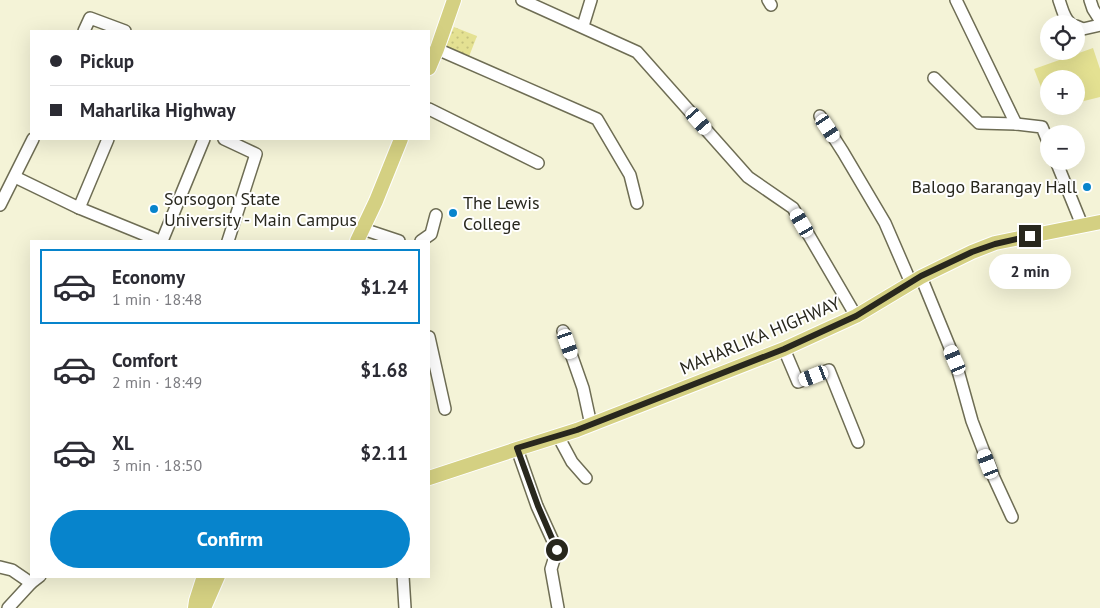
<!DOCTYPE html>
<html lang="en">
<head>
<meta charset="utf-8">
<style>
	:root { --surface:#fff; --page:#f2f2f3; --text:#2b2b33; --muted:#7c7c81; --line:#e1e1e2; --accent:#0784cc }
	body { margin:0; font-family:"PT Sans",sans-serif; background:var(--page); color:var(--text); height:100vh; display:flex; flex-direction:column; font-size:19px; white-space:nowrap }
	* { box-sizing:border-box; margin:0 }
	p { font-size:16px; color:var(--muted) }
	.icon { flex:none; width:28px; height:28px; fill:none; stroke:currentColor; stroke-width:2; stroke-linecap:round; stroke-linejoin:round }
	.map { position:relative; flex:1; overflow:hidden }
	.panel { position:absolute; left:30px; top:240px; width:400px; height:338px; display:flex; flex-direction:column; background:var(--surface); border-radius:0px; box-shadow:0 5px 20px #0002 }
	.panel>* { flex:none }
	.top-card { position:absolute; left:30px; top:30px; width:400px; height:110px; border-radius:0px; box-shadow:0 5px 20px #0002; display:grid; align-content:center; height:110px; padding:0 20px; background:var(--surface) }
	.buttons { position:absolute; left:1040px; top:15px; display:grid; gap:10px }
	.buttons a { display:grid; place-items:center; width:45px; height:45px; border-radius:50%; background:var(--surface); box-shadow:0 5px 20px #0002; font-size:25px }
	.end { position:absolute; width:22px; height:22px; margin:-11px; border:6px solid #28271d; background:#fff; box-shadow:0 0 0 2px #fff }
	.from { border-radius:50% }
	.bubble { position:absolute; height:35px; border-radius:18px; background:var(--surface); box-shadow:0 5px 20px #0002; font-size:16px; font-weight:600; line-height:35px; text-align:center }
	.car { position:absolute; width:15px; height:30px; margin:-15px -8px; border-radius:6px; box-shadow:0 0 4px 1px #0007; background:linear-gradient(#fff 24%,#345 0 40%,#fff 0 76%,#345 0 86%,#fff 0) }
	.top-card b { display:flex; align-items:center; gap:18px; height:48px; font-size:19px }
	.top-card b+b { border-top:1px solid var(--line) }
	.top-card i { width:12px; height:12px; background:var(--text) }
	ul { padding:9px 0 0; list-style:none }
	li { display:flex; align-items:center; gap:15px; height:75px; margin:0 10px 8px; padding:0 10px; border:2px solid transparent; border-radius:0px }
	li div { flex:1 }
	li b { display:block; font-size:19px }
	li em { font-style:normal; font-weight:600 }
	li.on { border-color:var(--accent) }
	li>.icon { width:45px; height:45px; stroke-width:1.5 }
	.action { display:flex; gap:10px; margin-top:auto; padding:10px 20px }
	.action a { flex:1; height:58px; border-radius:30px; background:var(--accent); color:#fff; font-size:20px; font-weight:600; line-height:58px; text-align:center }
	.map>svg:first-child { display:block }
	.grass { fill:url(#grass-dots) }
	.garden { fill:#e4e192 }
	.lines { fill:none; stroke-linecap:round; stroke-linejoin:round }
	.minor-casing { stroke:#6e6d54; stroke-width:14 }
	.major-casing { stroke:#fff; stroke-width:16 }
	.minor { stroke:#fff; stroke-width:11 }
	.major { stroke:#d4d082; stroke-width:14 }
	.route { stroke:#28271d; stroke-width:6 }
	.poi-dot { fill:#0784cc; stroke:#fff; stroke-width:2 }
	.labels { text-anchor:middle; stroke-width:4; stroke-linejoin:round; paint-order:stroke }
	.poi-label { font-size:18px; fill:#28271d; stroke:#fff; text-anchor:start }
	.street-label { font-size:18px; fill:#28271d; stroke:#fff }
</style>
</head>
<body>
<div class="map">
<svg width="1100" height="608" viewBox="0 0 1100 608">
	<defs>
		<pattern id="grass-dots" width="8" height="8" patternUnits="userSpaceOnUse" patternTransform="scale(1.25)"><rect width="8" height="8" fill="#e4e192"/><path d="M2 2h.1M6 6h.1" fill="none" stroke="#c4c17d" stroke-width="1.8" stroke-linecap="round"/></pattern>
	</defs>
	<rect width="100%" height="100%" fill="#f4f3d7"/>
	<polygon class="grass" points="454,27 477,36 468,59 445,49"/>
	<polygon class="garden" points="1093,48 1100,69 1100,97 1076,103 1076,79 1049,79 1049,106 1065,106 1050,110 1034,69"/>
	<g class="lines">
		<g class="minor-casing">
			<g id="minor">
				<polyline points="522,0 637,52 748,177 793,208 856,316"/>
				<polyline points="768,0 771,5"/>
				<polyline points="956,0 1016,124"/>
				<path d="M1059,0c3,8 5,19 12,24"/>
				<polyline points="1090,0 1093,9 1100,20"/>
				<polyline points="583,26 591,0"/>
				<polyline points="1076,26 1083,29 1100,25"/>
				<polyline points="84,31 90,18 125,31"/>
				<polyline points="437,49 597,119 630,175 637,203"/>
				<polyline points="934,78 979,123 1016,124 1042,127 1049,144"/>
				<polyline points="429,109 538,163"/>
				<polyline points="820,116 843,152 885,223 911,283"/>
				<polyline points="224,139 256,154 228,241"/>
				<polyline points="1056,161 1082,225"/>
				<polyline points="15,177 79,208 160,241"/>
				<polyline points="0,205 33,139"/>
				<polyline points="79,208 108,139"/>
				<polyline points="363,229 399,241"/>
				<polyline points="162,241 204,139"/>
				<polyline points="421,241 431,234 436,215"/>
				<polyline points="921,277 955,360 972,421 994,478 1012,517"/>
				<polyline points="563,331 583,388 591,425"/>
				<polyline points="429,337 445,409"/>
				<polyline points="784,349 798,382 829,370 858,442"/>
				<polyline points="558,436 572,462 586,478"/>
				<polyline points="517,449 537,506 557,550 551,569 558,608"/>
				<polyline points="0,567 12,570 31,583"/>
				<polyline points="403,576 405,608"/>
				<polyline points="8,608 31,583 40,576"/>
			</g>
		</g>
		<g class="major-casing">
			<g id="major">
				<polyline points="429,68 437,49 454,0"/>
				<polyline points="357,241 376,201 401,139"/>
				<polyline points="429,478 517,449 577,430 784,349 856,316 921,277 972,252 995,243 1100,222"/>
				<polyline points="195,608 196,601 204,576"/>
				<polyline points="204,608 218,576"/>
			</g>
		</g>
		<use href="#minor" class="minor"/>
		<use href="#major" class="major"/>
	</g>
	<g class="lines">
		<polyline class="route" points="557,550 538,506 517,448 577,430 784,349 856,316 921,276 972,252 995,244 1030,236"/>
	</g>
	<g class="poi-dot">
		<circle cx="1087" cy="187" r="5"/>
		<circle cx="154" cy="209" r="5"/>
		<circle cx="453" cy="213" r="5"/>
	</g>
	<g class="labels">
		<g class="poi-label">
			<text x="1077" y="193" text-anchor="end">Balogo Barangay Hall</text>
			<text x="164" y="205">Sorsogon State<tspan x="164" dy="21">University - Main Campus</tspan></text>
			<text x="463" y="209">The Lewis<tspan x="463" dy="21">College</tspan></text>
		</g>
		<g class="street-label">
			<text transform="translate(760 336) rotate(-23)" y="6">MAHARLIKA HIGHWAY</text>
		</g>
	</g>
</svg>
<div class="buttons">
<a><svg class="icon" aria-label="locate" viewBox="0 0 24 24"><circle cx="12" cy="12" r="6"/><path d="M12 2v4M12 18v4M2 12h4M18 12h4"/></svg></a>
<a>+</a>
<a>−</a>
</div>
<i class="end from" style="left:557px;top:550px"></i>
<i class="end" style="left:1030px;top:236px"></i>
<div class="bubble" style="left:989px;top:254px;width:82px">2 min</div>
<i class="car" style="left:699px;top:121px;rotate:139deg"></i>
<i class="car" style="left:828px;top:128px;rotate:146deg"></i>
<i class="car" style="left:802px;top:223px;rotate:330deg"></i>
<i class="car" style="left:568px;top:344px;rotate:161deg"></i>
<i class="car" style="left:955px;top:360px;rotate:337deg"></i>
<i class="car" style="left:814px;top:376px;rotate:249deg"></i>
<i class="car" style="left:988px;top:464px;rotate:339deg"></i>
<div class="top-card">
<b><i class="from"></i>Pickup</b>
<b><i></i>Maharlika Highway</b>
</div>
<section class="panel">
<ul>
<li class="on"><svg class="icon" aria-label="car" viewBox="0 0 24 24"><path d="M5 17H2v-5l4-1 3-4h7l3 4 3 1v5h-3M9 17h6M6 11h13"/><circle cx="7" cy="17" r="2"/><circle cx="17" cy="17" r="2"/></svg><div><b>Economy</b><p>1 min · 18:48</p></div><em>$1.24</em></li>
<li><svg class="icon" aria-label="car" viewBox="0 0 24 24"><path d="M5 17H2v-5l4-1 3-4h7l3 4 3 1v5h-3M9 17h6M6 11h13"/><circle cx="7" cy="17" r="2"/><circle cx="17" cy="17" r="2"/></svg><div><b>Comfort</b><p>2 min · 18:49</p></div><em>$1.68</em></li>
<li><svg class="icon" aria-label="car" viewBox="0 0 24 24"><path d="M5 17H2v-5l4-1 3-4h7l3 4 3 1v5h-3M9 17h6M6 11h13"/><circle cx="7" cy="17" r="2"/><circle cx="17" cy="17" r="2"/></svg><div><b>XL</b><p>3 min · 18:50</p></div><em>$2.11</em></li>
</ul>
<div class="action"><a>Confirm</a></div>
</section>
</div>
</body>
</html>
